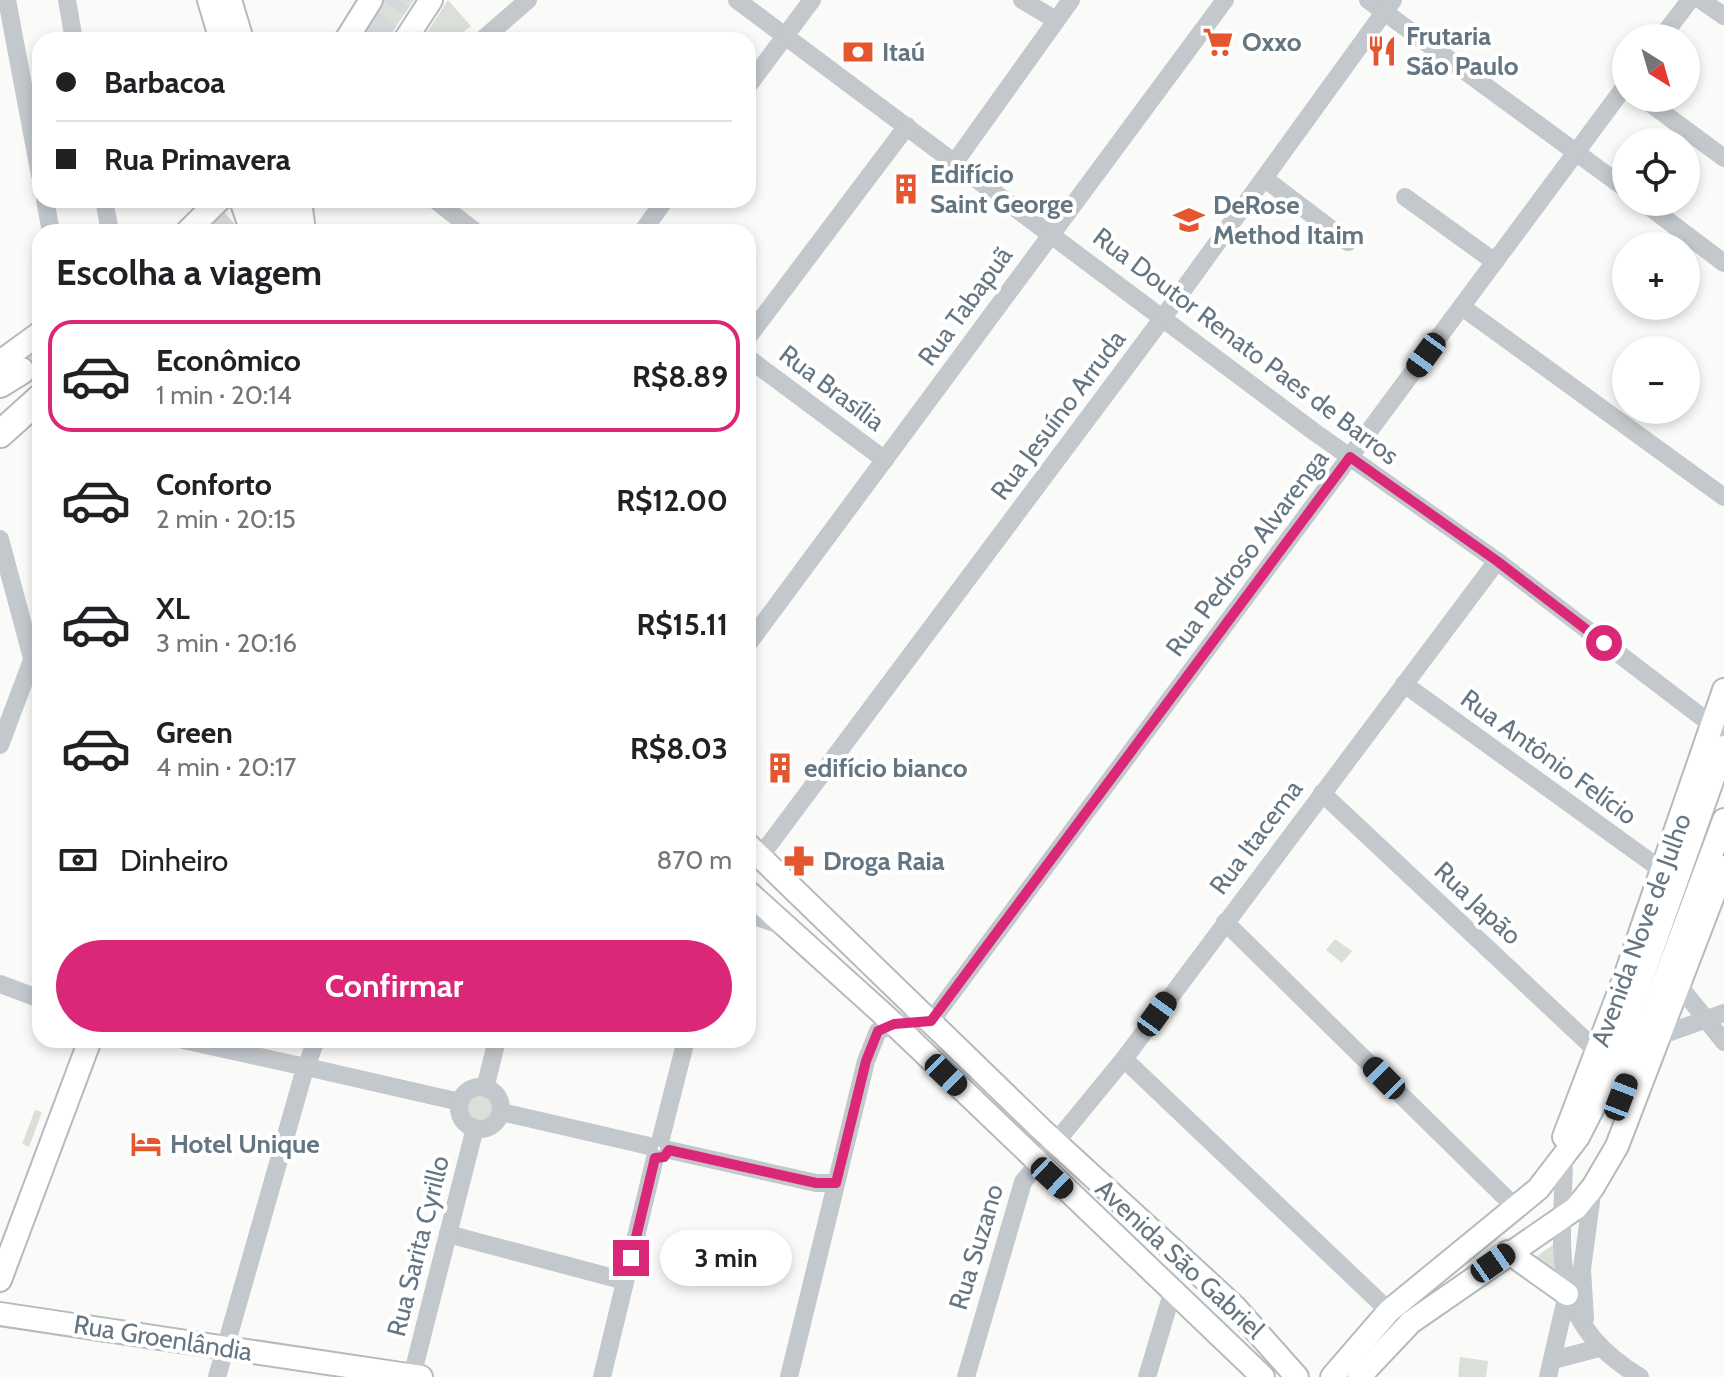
<!DOCTYPE html>
<html lang="pt">
<head>
<meta charset="utf-8">
<style>
	:root { --surface:#fff; --page:#f6f6f6; --text:#202124; --muted:#757577; --line:#e0e0e0; --accent:#db2777 }
	body { margin:0; font-family:Cabin,sans-serif; background:var(--page); color:var(--text); height:100vh; display:flex; flex-direction:column; font-size:30px; white-space:nowrap }
	* { box-sizing:border-box; margin:0 }
	p { font-size:26px; color:var(--muted) }
	.icon { flex:none; width:44px; height:44px; fill:none; stroke:currentColor; stroke-width:2; stroke-linecap:round; stroke-linejoin:round }
	.map { position:relative; flex:1; overflow:hidden }
	.side { position:absolute; left:32px; top:224px; width:724px; height:824px; display:flex; flex-direction:column; background:var(--surface); border-radius:24px; box-shadow:0 4px 12px #0003 }
	.side>* { flex:none }
	.hud { position:absolute; left:32px; top:32px; width:724px; height:176px; border-radius:24px; box-shadow:0 4px 12px #0003; display:grid; align-content:center; height:176px; padding:0 24px; background:var(--surface) }
	.needle { width:52px; rotate:143deg }
	.fabs { position:absolute; left:1612px; top:24px; display:grid; gap:16px }
	.fabs a { display:grid; place-items:center; width:88px; height:88px; border-radius:50%; background:var(--surface); box-shadow:0 4px 12px #0003; font-size:40px }
	.end { position:absolute; width:36px; height:36px; margin:-18px; border:10px solid #db2777; background:#fff; box-shadow:0 0 0 4px #fff }
	.from { border-radius:50% }
	.bubble { position:absolute; height:56px; border-radius:28px; background:var(--surface); box-shadow:0 4px 12px #0003; font-size:26px; font-weight:700; line-height:56px; text-align:center }
	.car { position:absolute; width:24px; height:48px; margin:-24px -12px; border-radius:10px; box-shadow:0 0 6px 2px #0007; background:linear-gradient(#222 24%,#8ab4d8 0 40%,#222 0 76%,#8ab4d8 0 86%,#222 0) }
	.hud b { display:flex; align-items:center; gap:28px; height:76px; font-size:30px }
	.hud b+b { border-top:2px solid var(--line) }
	.hud i { width:20px; height:20px; background:var(--text) }
	ul { padding:0; list-style:none }
	li { display:flex; align-items:center; gap:24px; height:112px; margin:0 16px 12px; padding:0 8px; border:4px solid transparent; border-radius:24px }
	li div { flex:1 }
	li b { display:block; font-size:30px }
	li em { font-style:normal; font-weight:700 }
	li.current { border-color:var(--accent) }
	li>.icon { width:72px; height:72px; stroke-width:1.5 }
	h2 { padding:0 24px; font-size:36px; line-height:96px }
	.pay { display:flex; align-items:center; gap:20px; height:88px; padding:0 24px; font-size:30px }
	.pay p { margin-inline-start:auto }
	.button { display:flex; gap:16px; margin-top:auto; padding:16px 24px }
	.button a { flex:1; height:92px; border-radius:48px; background:var(--accent); color:#fff; font-size:32px; font-weight:700; line-height:92px; text-align:center }
	.map>svg:first-child { display:block }
	.green { fill:#dadfd7 }
	.lines { fill:none; stroke-linecap:round; stroke-linejoin:round }
	.highway-tunnel { stroke:#d5d9db; stroke-width:26; stroke-dasharray:26 13; stroke-linecap:butt }
	.major-casing { stroke:#b5babe; stroke-width:26 }
	.highway-casing { stroke:#b4b9bd; stroke-width:30 }
	.minor { stroke:#c3c8cc; stroke-width:18 }
	.major { stroke:#fff; stroke-width:22 }
	.highway { stroke:#fff; stroke-width:26 }
	.route { stroke:#db2777; stroke-width:10 }
	.labels { text-anchor:middle; stroke-width:8; stroke-linejoin:round; paint-order:stroke }
	.poi-label { font-size:26px; font-weight:bold; fill:#657683; stroke:#fff; text-anchor:start }
	.street-label { font-size:26px; fill:#657683; stroke:#fff }
</style>
</head>
<body>
<div class="map">
<svg width="1724" height="1377" viewBox="0 0 1724 1377">
	<rect width="100%" height="100%" fill="#fafaf8"/>
	<g class="green">
		<polygon points="374,0 414,0 387,40 351,40"/>
		<polygon points="448,0 471,26 454,40 422,40"/>
		<polygon points="1335,939 1352,951 1342,963 1326,950"/>
		<circle cx="480" cy="1108" r="14"/>
		<polygon points="35,1110 42,1112 29,1147 22,1144"/>
		<polygon points="1555,1243 1558,1276 1532,1260"/>
		<polygon points="1460,1357 1488,1361 1486,1377 1458,1377"/>
	</g>
	<g class="lines">
		<g class="highway-tunnel">
			<polyline points="372,40 398,0"/>
			<polyline points="207,232 243,200"/>
			<polyline points="21,371 40,357"/>
		</g>
		<g class="major-casing">
			<g id="major">
				<polyline points="209,0 221,40"/>
				<polyline points="230,0 242,40"/>
				<polyline points="346,40 371,0"/>
				<polyline points="405,40 431,0"/>
				<polyline points="241,200 252,232"/>
				<polyline points="263,200 274,232"/>
				<polyline points="282,200 290,232"/>
				<polyline points="300,200 304,232"/>
				<polyline points="187,232 219,200"/>
				<polyline points="0,362 40,333"/>
				<polyline points="748,845 1041,1129 1234,1306 1297,1377"/>
				<polyline points="748,892 894,1024 1263,1377"/>
				<polyline points="1626,1084 1724,820"/>
				<polyline points="1564,1137 1626,974 1724,690"/>
				<polyline points="1508,1252 1567,1294"/>
				<polyline points="0,1280 90,1040"/>
				<polyline points="0,1314 421,1377"/>
				<polyline points="1332,1377 1389,1311 1538,1189 1578,1137 1603,1088 1724,747"/>
				<polyline points="1359,1377 1411,1322 1576,1208 1593,1187 1617,1146 1724,867"/>
			</g>
		</g>
		<g class="highway-casing">
			<g id="highway">
				<polyline points="0,384 21,371"/>
				<polyline points="0,434 40,398"/>
			</g>
		</g>
		<g class="minor">
			<polyline points="7,0 40,175"/>
			<polyline points="67,0 74,40"/>
			<polyline points="737,0 1313,431 1497,561 1724,734"/>
			<polyline points="1022,0 1056,20"/>
			<polyline points="1368,0 1626,189"/>
			<polyline points="1701,0 1724,16"/>
			<polyline points="1661,38 1690,0"/>
			<polyline points="482,40 528,0"/>
			<polyline points="748,86 812,0"/>
			<polyline points="1643,98 1724,158"/>
			<polyline points="955,162 1071,0"/>
			<polyline points="1265,179 1348,242"/>
			<polyline points="1405,197 1495,262"/>
			<polyline points="45,200 51,232"/>
			<polyline points="104,200 110,232"/>
			<polyline points="435,200 476,232"/>
			<polyline points="1643,202 1724,263"/>
			<polyline points="642,232 665,200"/>
			<polyline points="1462,307 1724,497"/>
			<polyline points="748,337 907,126"/>
			<polyline points="748,358 885,460"/>
			<polyline points="0,539 32,658"/>
			<polyline points="748,644 1225,0"/>
			<polyline points="1404,684 1663,871"/>
			<polyline points="0,745 37,647"/>
			<polyline points="1322,793 1598,1052"/>
			<polyline points="759,858 1162,319 1393,0"/>
			<polyline points="748,914 783,926"/>
			<polyline points="1225,922 1514,1206"/>
			<polyline points="0,984 40,999"/>
			<polyline points="1681,988 1724,1042"/>
			<polyline points="1662,1035 1724,1013"/>
			<polyline points="183,1040 301,1066"/>
			<polyline points="1124,1059 1389,1311"/>
			<polyline points="308,1062 316,1040"/>
			<polyline points="311,1068 460,1102"/>
			<circle cx="480" cy="1108" r="21"/>
			<polyline points="485,1088 497,1040"/>
			<polyline points="501,1112 649,1146"/>
			<polyline points="661,1138 686,1040"/>
			<polyline points="669,1150 816,1183 836,1183"/>
			<path d="M1564,1160c-2,96 -17,160 76,217"/>
			<polyline points="448,1234 625,1281"/>
			<polyline points="1585,1319 1582,1269 1593,1187"/>
			<polyline points="1553,1360 1599,1348"/>
			<polyline points="412,1376 475,1128"/>
			<polyline points="217,1377 304,1072"/>
			<polyline points="602,1377 655,1158"/>
			<polyline points="789,1377 866,1061 878,1031 894,1024 931,1021 1626,85"/>
			<polyline points="966,1377 1023,1182 1124,1059 1497,561"/>
			<polyline points="1147,1377 1173,1290"/>
			<polyline points="1548,1377 1567,1294"/>
		</g>
		<use href="#major" class="major"/>
		<use href="#highway" class="highway"/>
	</g>
	<g class="lines">
		<polyline class="route" points="631,1258 655,1158 664,1157 669,1150 816,1183 836,1183 866,1061 878,1031 894,1024 931,1021 1350,457 1497,561 1604,643"/>
	</g>
	<defs>
		<g id="supermarket-bare" transform="scale(2.4)"><path d="M-6-5.5h2.5l.6 2H6L4.5 2H-2.5L-4.4-4H-6ZM-1.5 3.2a1.3 1.3 0 1 0 .1 0ZM3 3.2a1.3 1.3 0 1 0 .1 0Z" fill="#e4572e" stroke="#fff" stroke-width="2.5" paint-order="stroke"/></g>
		<g id="restaurant-bare" transform="scale(2.4)"><path d="M-5-6h1v4h1v-4h1v4h1v-4h1v5L-1.5 .5V6h-2V.5L-5-1ZM5-6V6H3V1.5H1.5Q1.5-4 5-6Z" fill="#e4572e" stroke="#fff" stroke-width="2.5" paint-order="stroke"/></g>
		<g id="bank-bare" transform="scale(2.4)"><path d="M-6-4H6V4H-6ZM0-2.3a2.3 2.3 0 1 0 0 4.6a2.3 2.3 0 1 0 0-4.6Z" fill="#e4572e" stroke="#fff" stroke-width="2.5" paint-order="stroke"/></g>
		<g id="building-bare" transform="scale(2.4)"><path d="M-4-6H4V6H1V3H-1V6H-4ZM-2.5-4.3h1.7v1.8h-1.7ZM.8-4.3h1.7v1.8H.8ZM-2.5-1h1.7V.8h-1.7ZM.8-1h1.7V.8H.8Z" fill="#e4572e" stroke="#fff" stroke-width="2.5" paint-order="stroke"/></g>
		<g id="university-bare" transform="scale(2.4)"><path d="M0-5L7-2L0 1L-7-2ZM-4 1L0 2.5L4 1V4Q0 6-4 4Z" fill="#e4572e" stroke="#fff" stroke-width="2.5" paint-order="stroke"/></g>
		<g id="pharmacy-bare" transform="scale(2.4)"><path d="M-2-6h4v4h4v4h-4v4h-4v-4h-4v-4h4Z" fill="#e4572e" stroke="#fff" stroke-width="2.5" paint-order="stroke"/></g>
		<g id="hotel-bare" transform="scale(2.4)"><path d="M-6-4.5h1.5V1H6V5H4.5V3h-9V5H-6ZM-4 0a1.8 1.8 0 1 1 3.6 0ZM.5 0V-2.5h3Q6-2.5 6 0Z" fill="#e4572e" stroke="#fff" stroke-width="2.5" paint-order="stroke"/></g>
	</defs>
	<g fill-rule="evenodd">
		<use href="#supermarket-bare" x="1218" y="42"/>
		<use href="#restaurant-bare" x="1382" y="51"/>
		<use href="#bank-bare" x="858" y="52"/>
		<use href="#building-bare" x="906" y="189"/>
		<use href="#university-bare" x="1189" y="220"/>
		<use href="#building-bare" x="780" y="768"/>
		<use href="#pharmacy-bare" x="799" y="861"/>
		<use href="#hotel-bare" x="146" y="1144"/>
	</g>
	<g class="labels">
		<g class="poi-label">
			<text x="1406" y="45">Frutaria<tspan x="1406" dy="30">São Paulo</tspan></text>
			<text x="1242" y="51">Oxxo</text>
			<text x="882" y="61">Itaú</text>
			<text x="930" y="183">Edifício<tspan x="930" dy="30">Saint George</tspan></text>
			<text x="1213" y="214">DeRose<tspan x="1213" dy="30">Method Itaim</tspan></text>
			<text x="804" y="777">edifício bianco</text>
			<text x="823" y="870">Droga Raia</text>
			<text x="170" y="1153">Hotel Unique</text>
		</g>
		<g class="street-label">
			<text transform="translate(965 306) rotate(-54)" y="9">Rua Tabapuã</text>
			<text transform="translate(1246 346) rotate(37)" y="9">Rua Doutor Renato Paes de Barros</text>
			<text transform="translate(832 388) rotate(37)" y="9">Rua Brasília</text>
			<text transform="translate(1058 415) rotate(-53)" y="9">Rua Jesuíno Arruda</text>
			<text transform="translate(1247 553) rotate(-53)" y="9">Rua Pedroso Alvarenga</text>
			<text transform="translate(1549 757) rotate(36)" y="9">Rua Antônio Felício</text>
			<text transform="translate(1256 837) rotate(-53)" y="9">Rua Itacema</text>
			<text transform="translate(1478 903) rotate(43)" y="9">Rua Japão</text>
			<text transform="translate(1641 930) rotate(-70)" y="9">Avenida Nove de Julho</text>
			<text transform="translate(418 1246) rotate(-76)" y="9">Rua Sarita Cyrillo</text>
			<text transform="translate(976 1247) rotate(-73)" y="9">Rua Suzano</text>
			<text transform="translate(1180 1259) rotate(43)" y="9">Avenida São Gabriel</text>
			<text transform="translate(163 1338) rotate(9)" y="9">Rua Groenlândia</text>
		</g>
	</g>
</svg>
<div class="fabs">
<a><svg class="needle" viewBox="-14 -14 28 28"><path d="M0-13l5 13h-10z" fill="#e53935"/><path d="M0 13l5-13h-10z" fill="#757577"/></svg></a>
<a><svg class="icon" aria-label="locate" viewBox="0 0 24 24"><circle cx="12" cy="12" r="6"/><path d="M12 2v4M12 18v4M2 12h4M18 12h4"/></svg></a>
<a>+</a>
<a>−</a>
</div>
<i class="end from" style="left:1604px;top:643px"></i>
<i class="end" style="left:631px;top:1258px"></i>
<div class="bubble" style="left:660px;top:1230px;width:132px">3 min</div>
<i class="car" style="left:1426px;top:355px;rotate:216deg"></i>
<i class="car" style="left:1157px;top:1014px;rotate:36deg"></i>
<i class="car" style="left:946px;top:1075px;rotate:134deg"></i>
<i class="car" style="left:1384px;top:1078px;rotate:315deg"></i>
<i class="car" style="left:1621px;top:1097px;rotate:21deg"></i>
<i class="car" style="left:1052px;top:1178px;rotate:133deg"></i>
<i class="car" style="left:1493px;top:1263px;rotate:55deg"></i>
<div class="hud">
<b><i class="from"></i>Barbacoa</b>
<b><i></i>Rua Primavera</b>
</div>
<section class="side">
<h2>Escolha a viagem</h2>
<ul>
<li class="current"><svg class="icon" aria-label="car" viewBox="0 0 24 24"><path d="M5 17H2v-5l4-1 3-4h7l3 4 3 1v5h-3M9 17h6M6 11h13"/><circle cx="7" cy="17" r="2"/><circle cx="17" cy="17" r="2"/></svg><div><b>Econômico</b><p>1 min · 20:14</p></div><em>R$8.89</em></li>
<li><svg class="icon" aria-label="car" viewBox="0 0 24 24"><path d="M5 17H2v-5l4-1 3-4h7l3 4 3 1v5h-3M9 17h6M6 11h13"/><circle cx="7" cy="17" r="2"/><circle cx="17" cy="17" r="2"/></svg><div><b>Conforto</b><p>2 min · 20:15</p></div><em>R$12.00</em></li>
<li><svg class="icon" aria-label="car" viewBox="0 0 24 24"><path d="M5 17H2v-5l4-1 3-4h7l3 4 3 1v5h-3M9 17h6M6 11h13"/><circle cx="7" cy="17" r="2"/><circle cx="17" cy="17" r="2"/></svg><div><b>XL</b><p>3 min · 20:16</p></div><em>R$15.11</em></li>
<li><svg class="icon" aria-label="car" viewBox="0 0 24 24"><path d="M5 17H2v-5l4-1 3-4h7l3 4 3 1v5h-3M9 17h6M6 11h13"/><circle cx="7" cy="17" r="2"/><circle cx="17" cy="17" r="2"/></svg><div><b>Green</b><p>4 min · 20:17</p></div><em>R$8.03</em></li>
</ul>
<div class="pay"><svg class="icon" aria-label="cash" viewBox="0 0 24 24"><path d="M3 7h18v10H3z"/><circle cx="12" cy="12" r="2"/></svg>Dinheiro<p>870 m</p></div>
<div class="button"><a>Confirmar</a></div>
</section>
</div>
</body>
</html>
